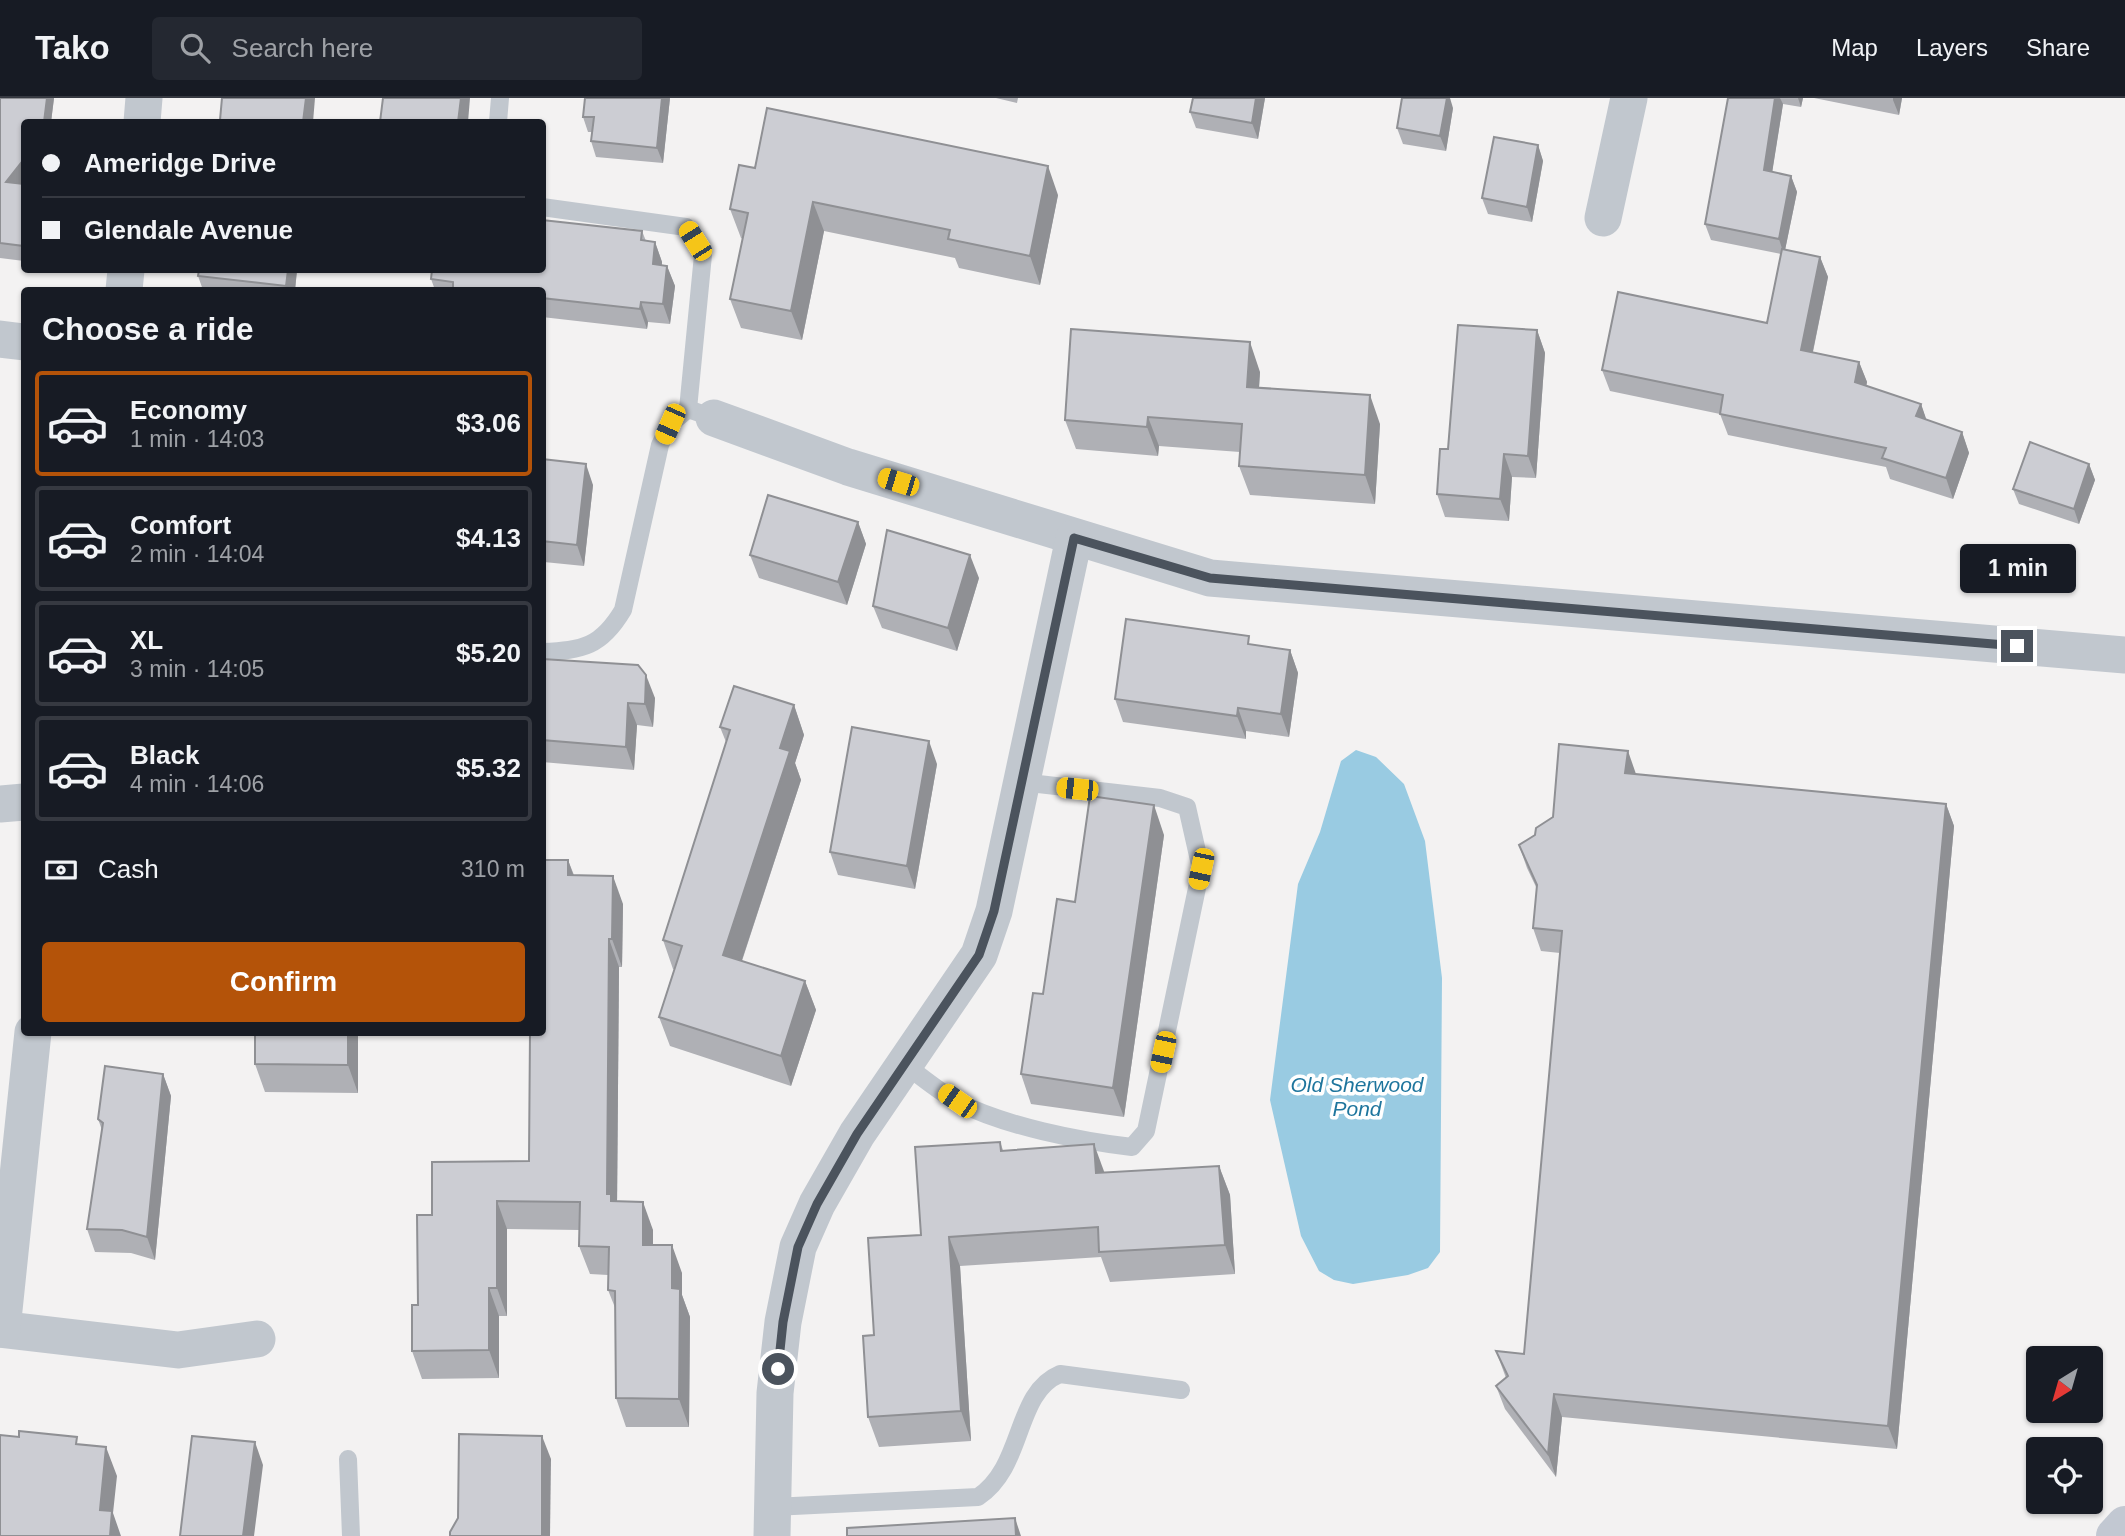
<!DOCTYPE html>
<html lang="en">
<head>
<meta charset="utf-8">
<style>
	:root { --surface:#171b24; --page:#242831; --text:#f1f3f6; --muted:#9ea1a6; --line:#363941; --accent:#b45309 }
	body { margin:0; font-family:Helvetica,sans-serif; background:var(--page); color:var(--text); height:100vh; display:flex; flex-direction:column; font-size:26px; white-space:nowrap }
	* { box-sizing:border-box; margin:0 }
	p { font-size:23px; color:var(--muted) }
	.icon { flex:none; width:38px; height:38px; fill:none; stroke:currentColor; stroke-width:2; stroke-linecap:round; stroke-linejoin:round }
	.map { position:relative; flex:1; overflow:hidden }
	.sheet { position:absolute; left:21px; top:189px; width:525px; height:749px; display:flex; flex-direction:column; background:var(--surface); border-radius:7px; box-shadow:0 2px 5px #0004 }
	.sheet>* { flex:none }
	.guide { position:absolute; left:21px; top:21px; width:525px; height:154px; border-radius:7px; box-shadow:0 2px 5px #0004; display:grid; align-content:center; height:154px; padding:0 21px; background:var(--surface) }
	.needle { width:46px; rotate:217deg }
	.buttons { position:absolute; left:2026px; top:1248px; display:grid; gap:14px }
	.buttons a { display:grid; place-items:center; width:77px; height:77px; border-radius:7px; background:var(--surface); box-shadow:0 2px 5px #0004; font-size:35px }
	.end { position:absolute; width:32px; height:32px; margin:-16px; border:9px solid #4b535d; background:#fff; box-shadow:0 0 0 4px #fff }
	.from { border-radius:50% }
	.bubble { position:absolute; height:49px; border-radius:7px; background:var(--surface); box-shadow:0 2px 5px #0004; font-size:23px; font-weight:700; line-height:49px; text-align:center }
	.car { position:absolute; width:21px; height:42px; margin:-21px -10px; border-radius:9px; box-shadow:0 0 5px 2px #0007; background:linear-gradient(#f5c518 24%,#345 0 40%,#f5c518 0 76%,#345 0 86%,#f5c518 0) }
	.guide b { display:flex; align-items:center; gap:24px; height:66px; font-size:26px }
	.guide b+b { border-top:2px solid var(--line) }
	.guide i { width:18px; height:18px; background:var(--text) }
	ul { padding:0; list-style:none }
	li { display:flex; align-items:center; gap:21px; height:105px; margin:0 14px 10px; padding:0 7px; border:4px solid var(--line); border-radius:7px }
	li div { flex:1 }
	li b { display:block; font-size:26px }
	li em { font-style:normal; font-weight:700 }
	li.active { border-color:var(--accent) }
	li>.icon { width:63px; height:63px; stroke-width:1.5 }
	h2 { padding:0 21px; font-size:32px; line-height:84px }
	.pay { display:flex; align-items:center; gap:18px; height:77px; padding:0 21px; font-size:26px }
	.pay p { margin-inline-start:auto }
	.button { display:flex; gap:14px; margin-top:auto; padding:14px 21px }
	.button a { flex:1; height:80px; border-radius:7px; background:var(--accent); color:#fff; font-size:28px; font-weight:700; line-height:80px; text-align:center }
	header { display:flex; align-items:center; gap:42px; box-sizing:border-box; height:98px; padding:0 35px; background:var(--surface); border-bottom:2px solid var(--line) }
	header strong { font-size:33px }
	nav { display:flex; gap:38px; margin-inline-start:auto; font-size:24px }
	.search { width:490px; height:63px; background:var(--page); display:flex; align-items:center; gap:18px; box-sizing:border-box; padding:0 24px; border-radius:7px; color:var(--muted); font-size:26px }
	.map>svg:first-child { display:block }
	.water { fill:#99cbe2 }
	.lines { fill:none; stroke-linecap:round; stroke-linejoin:round }
	.service { stroke:#c1c7ce; stroke-width:18 }
	.minor { stroke:#c1c7ce; stroke-width:37 }
	.secondary { stroke:#c2c8d2; stroke-width:38 }
	.wall { fill:#afb0b5 }
	.shaded-wall { fill:#8f9094 }
	.building { fill:#cccdd3; stroke:#8f9094; stroke-width:2 }
	.route { stroke:#4b535d; stroke-width:9 }
	.labels { text-anchor:middle; stroke-width:7; stroke-linejoin:round; paint-order:stroke }
	.water-label { font-size:21px; font-style:italic; fill:#1e759d; stroke:#fff }
</style>
</head>
<body>
<header>
<strong>Tako</strong>
<div class="search"><svg class="icon" aria-label="search" viewBox="0 0 24 24"><circle cx="10" cy="10" r="6"/><path d="M15 15l6 6"/></svg>Search here</div>
<nav><a>Map</a><a>Layers</a><a>Share</a></nav>
</header>
<div class="map">
<svg width="2125" height="1438" viewBox="0 0 2125 1438">
	<rect width="100%" height="100%" fill="#f3f2f2"/>
	<polygon class="water" points="1356,652 1376,659 1404,686 1425,743 1442,880 1440,1154 1428,1170 1408,1177 1353,1186 1334,1182 1319,1173 1301,1138 1270,1002 1298,786 1320,734 1341,663"/>
	<g class="lines">
		<g class="service">
			<polyline points="498,24 500,0"/>
			<polyline points="542,109 686,129 703,157 688,311"/>
			<path d="M542,554c41,-2 59,-5 81,-42l37,-165 10,-21 18,-15 26,9"/>
			<path d="M904,966c18,13 35,28 54,38 46,24 122,39 174,45l14,-16 55,-262 -14,-62 -27,-9 -139,-16"/>
			<polyline points="348,1361 351,1438"/>
			<path d="M773,1409l205,-10c47,-31 36,-104 82,-123l121,16"/>
		</g>
		<g class="minor">
			<polyline points="142,24 144,0"/>
			<polyline points="1603,120 1629,0"/>
			<polyline points="124,192 126,172"/>
			<polyline points="0,241 24,244"/>
			<polyline points="714,320 848,369 1210,480 2125,557"/>
			<polyline points="0,706 24,704"/>
			<polyline points="0,1231 178,1252 257,1241"/>
			<polyline points="2,1231 33,934"/>
			<polyline points="772,1438 775,1295 783,1224 798,1149 817,1106 857,1036 979,857 994,813 1074,440"/>
		</g>
		<polyline class="secondary" points="2115,1438 2125,1427"/>
	</g>
	<g class="wall">
		<polygon points="0,0 54,0 51,24 24,24 24,84 23,86 24,86 24,163 0,160"/>
		<polygon points="670,0 663,65 596,59 591,43 592,34 588,34 583,19"/>
		<polygon points="996,0 1018,0 1017,5"/>
		<polygon points="1265,0 1258,41 1196,30 1190,14"/>
		<polygon points="1728,0 1803,0 1801,9 1783,6 1772,74 1791,78 1797,94 1785,152 1820,159 1828,179 1813,254 1859,264 1867,284 1866,288 1921,306 1926,322 1962,334 1969,355 1953,401 1890,381 1886,369 1728,337 1720,316 1610,293 1602,272 1767,225 1781,156 1711,142 1705,126"/>
		<polygon points="1814,0 1902,0 1899,17"/>
		<polygon points="1453,10 1446,53 1403,46 1397,30"/>
		<polygon points="1538,47 1543,63 1532,124 1488,116 1482,100"/>
		<polygon points="755,70 1058,97 1040,187 959,170 955,160 824,133 802,242 741,230 730,201 743,141 741,140 730,111"/>
		<polygon points="642,133 646,143 655,144 662,164 662,167 667,168 675,188 670,226 648,224 647,231 542,219 542,192 435,192 431,181"/>
		<polygon points="297,172 295,192 203,192 198,178"/>
		<polygon points="1537,232 1545,255 1536,380 1512,379 1509,423 1445,419 1437,396 1448,351"/>
		<polygon points="1260,274 1259,290 1380,326 1375,406 1250,397 1239,368 1240,354 1159,348 1158,358 1076,351 1065,322"/>
		<polygon points="542,361 593,387 584,468 544,464 544,468 542,468"/>
		<polygon points="2089,366 2095,382 2079,426 2019,406 2013,391"/>
		<polygon points="858,424 866,446 847,507 759,480 750,457"/>
		<polygon points="979,480 957,553 882,530 873,508"/>
		<polygon points="1252,547 1290,552 1298,575 1289,639 1246,633 1246,641 1123,624 1115,601"/>
		<polygon points="542,561 655,600 653,629 637,627 634,672 542,664"/>
		<polygon points="794,607 804,637 795,665 801,682 742,863 805,883 816,912 791,988 670,948 659,919 674,871 673,871 663,842 726,644 720,629"/>
		<polygon points="937,666 915,791 838,777 830,754"/>
		<polygon points="1636,676 1946,706 1954,728 1897,1351 1562,1319 1556,1379 1505,1311 1496,1288 1506,1280 1496,1253 1524,1256 1560,855 1541,853 1533,830 1537,791 1527,770 1519,747"/>
		<polygon points="1164,737 1124,1019 1031,1006 1021,976 1043,896 1075,804"/>
		<polygon points="568,762 574,777 623,806 622,869 619,869 617,1103 653,1132 653,1147 682,1175 682,1197 690,1219 689,1329 626,1329 616,1300 616,1212 608,1192 608,1177 590,1176 579,1148 580,1132 507,1131 507,1218 499,1218 499,1280 422,1281 412,1253 418,1207 432,1117 529,1063"/>
		<polygon points="255,934 358,934 358,995 265,994 255,966"/>
		<polygon points="163,976 171,998 155,1162 131,1155 95,1154 87,1131 102,1032 98,1021"/>
		<polygon points="1000,1044 1003,1052 1104,1075 1219,1068 1230,1097 1235,1176 1110,1184 1101,1159 960,1168 971,1343 879,1349 868,1319 874,1237"/>
	</g>
	<g class="shaded-wall">
		<polygon points="47,0 54,0 51,24 44,24"/>
		<polygon points="306,0 315,0 313,24 303,24"/>
		<polygon points="461,0 470,0 468,24 458,24"/>
		<polygon points="662,0 670,0 663,65 657,50"/>
		<polygon points="1256,0 1265,0 1258,41 1252,25"/>
		<polygon points="1447,0 1450,0 1453,10 1446,53 1440,38"/>
		<polygon points="1775,0 1780,0 1783,6 1770,88 1764,72"/>
		<polygon points="1798,0 1803,0 1801,9"/>
		<polygon points="1893,0 1902,0 1899,17 1893,2"/>
		<polygon points="1538,47 1543,63 1532,124 1527,109"/>
		<polygon points="24,61 24,84 12,100 6,84"/>
		<polygon points="1048,68 1058,97 1040,187 1030,158"/>
		<polygon points="1791,78 1797,94 1784,157 1779,141"/>
		<polygon points="813,104 824,133 802,242 791,213"/>
		<polygon points="655,144 662,164 660,186 653,166"/>
		<polygon points="1820,159 1828,179 1809,272 1801,252"/>
		<polygon points="667,168 675,188 670,226 663,206"/>
		<polygon points="288,172 297,172 295,192 288,192 286,188"/>
		<polygon points="641,204 648,224 647,231 640,211"/>
		<polygon points="1537,232 1545,255 1536,380 1528,358"/>
		<polygon points="1250,244 1260,274 1257,318 1247,289"/>
		<polygon points="1859,264 1867,284 1863,305 1855,284"/>
		<polygon points="1370,297 1380,326 1375,406 1365,377"/>
		<polygon points="1921,306 1928,326 1916,318"/>
		<polygon points="1148,319 1159,348 1158,358 1147,329"/>
		<polygon points="1962,334 1969,355 1953,401 1946,380"/>
		<polygon points="1504,356 1512,379 1509,423 1500,401"/>
		<polygon points="586,366 593,387 584,468 577,447"/>
		<polygon points="2089,366 2095,382 2079,426 2074,411"/>
		<polygon points="858,424 866,446 847,507 838,484"/>
		<polygon points="970,457 979,480 957,553 948,530"/>
		<polygon points="1290,552 1298,575 1289,639 1281,616"/>
		<polygon points="646,577 655,600 653,629 645,606"/>
		<polygon points="628,605 637,627 634,672 626,649"/>
		<polygon points="794,607 804,637 795,665 801,682 734,886 723,857 780,650"/>
		<polygon points="1238,610 1246,633 1246,641 1237,618"/>
		<polygon points="929,643 937,666 915,791 907,768"/>
		<polygon points="1628,653 1636,676 1634,698 1625,675"/>
		<polygon points="1946,706 1954,728 1897,1351 1888,1328"/>
		<polygon points="1154,707 1164,737 1124,1019 1113,990"/>
		<polygon points="568,762 578,790 568,777"/>
		<polygon points="613,778 623,806 622,869 612,841"/>
		<polygon points="609,841 619,869 617,1112 607,1096"/>
		<polygon points="805,883 816,912 791,988 781,958"/>
		<polygon points="348,934 358,934 358,995 348,967"/>
		<polygon points="163,976 171,998 155,1162 147,1139"/>
		<polygon points="1094,1046 1105,1076 1096,1075"/>
		<polygon points="1219,1068 1230,1097 1235,1176 1225,1147"/>
		<polygon points="497,1103 507,1131 507,1218 497,1190"/>
		<polygon points="643,1104 653,1132 653,1175 643,1147"/>
		<polygon points="949,1139 960,1168 971,1343 961,1313"/>
		<polygon points="672,1147 682,1175 682,1197 690,1219 689,1329 679,1301 672,1190"/>
		<polygon points="489,1190 499,1218 499,1280 489,1252"/>
		<polygon points="1554,1296 1562,1319 1556,1379 1548,1356"/>
		<polygon points="542,1338 551,1361 550,1438 542,1438"/>
		<polygon points="255,1344 263,1367 254,1438 243,1438"/>
		<polygon points="106,1349 117,1378 113,1415 121,1438 109,1438 100,1412"/>
		<polygon points="1015,1420 1021,1438 1016,1438"/>
	</g>
	<g class="building">
		<polygon points="0,0 47,0 44,24 24,24 24,61 6,84 24,86 24,148 0,145"/>
		<polygon points="222,0 306,0 303,24 218,24 220,22"/>
		<polygon points="383,0 461,0 458,24 380,24"/>
		<polygon points="585,0 662,0 657,50 591,43 594,19 583,19"/>
		<polygon points="1193,0 1256,0 1252,25 1190,14"/>
		<polygon points="1402,0 1447,0 1440,38 1397,30"/>
		<polygon points="1728,0 1775,0 1764,72 1791,78 1779,141 1705,126"/>
		<polygon points="767,10 1048,68 1030,158 948,141 950,132 813,104 791,213 730,201 748,115 730,111 739,67 755,70"/>
		<polygon points="1494,39 1538,47 1527,109 1482,100"/>
		<polygon points="542,122 642,133 641,142 655,144 653,166 667,168 663,206 641,204 640,211 542,200 542,192 474,192 453,190 453,184 431,181 432,172 542,172"/>
		<polygon points="1782,151 1820,159 1801,252 1859,264 1855,284 1921,306 1916,318 1962,334 1946,380 1882,360 1886,350 1720,316 1723,297 1602,272 1618,194 1767,225"/>
		<polygon points="199,172 288,172 286,188 198,178"/>
		<polygon points="1458,227 1537,232 1528,358 1504,356 1500,401 1437,396 1440,351 1448,351"/>
		<polygon points="1071,231 1250,244 1247,289 1370,297 1365,377 1239,368 1242,326 1148,319 1147,329 1065,322"/>
		<polygon points="2030,344 2089,366 2074,411 2013,391"/>
		<polygon points="542,361 586,366 577,447 542,443"/>
		<polygon points="768,397 858,424 838,484 750,457"/>
		<polygon points="887,432 970,457 948,530 873,508"/>
		<polygon points="1126,521 1249,538 1248,546 1290,552 1281,616 1238,610 1237,618 1115,601"/>
		<polygon points="542,561 638,567 646,577 645,606 628,605 626,649 542,642"/>
		<polygon points="734,588 794,607 780,650 790,653 723,857 805,883 781,958 659,919 682,848 663,842 730,632 720,629"/>
		<polygon points="852,629 929,643 907,768 830,754"/>
		<polygon points="1559,646 1628,653 1625,675 1946,706 1888,1328 1554,1296 1548,1356 1496,1288 1508,1278 1496,1253 1524,1256 1562,833 1533,830 1537,787 1519,747 1535,737 1536,730 1553,719"/>
		<polygon points="1090,698 1154,707 1113,990 1021,976 1033,895 1043,896 1057,801 1075,804"/>
		<polygon points="542,762 568,762 568,777 613,778 612,841 609,841 607,1096 611,1096 611,1103 643,1104 643,1147 672,1147 672,1190 680,1191 679,1301 616,1300 615,1193 608,1192 609,1149 579,1148 580,1104 497,1103 497,1190 489,1190 489,1252 412,1253 412,1207 418,1207 417,1117 432,1117 432,1064 529,1063 530,934 542,934"/>
		<polygon points="255,934 348,934 348,967 255,966"/>
		<polygon points="105,968 163,976 147,1139 122,1132 87,1131 103,1025 98,1021"/>
		<polygon points="1000,1044 1001,1053 1094,1046 1096,1075 1219,1068 1225,1147 1099,1154 1098,1129 949,1139 961,1313 868,1319 863,1238 874,1237 868,1140 921,1137 915,1049"/>
		<polygon points="19,1333 77,1339 76,1346 106,1349 100,1412 112,1413 110,1438 0,1438 0,1337 19,1339"/>
		<polygon points="459,1336 542,1338 542,1438 450,1438 450,1434 458,1420"/>
		<polygon points="192,1338 255,1344 243,1438 180,1438"/>
		<polygon points="1015,1420 1016,1438 847,1438 847,1430"/>
	</g>
	<g class="lines">
		<polyline class="route" points="778,1271 783,1224 798,1149 817,1106 857,1036 979,857 994,813 1074,440 1210,480 2017,548"/>
	</g>
	<g class="labels">
		<g class="water-label">
			<text x="1357" y="994">Old Sherwood<tspan x="1357" dy="24">Pond</tspan></text>
		</g>
	</g>
</svg>
<div class="buttons">
<a><svg class="needle" viewBox="-14 -14 28 28"><path d="M0-13l5 13h-10z" fill="#e53935"/><path d="M0 13l5-13h-10z" fill="#9ea1a6"/></svg></a>
<a><svg class="icon" aria-label="locate" viewBox="0 0 24 24"><circle cx="12" cy="12" r="6"/><path d="M12 2v4M12 18v4M2 12h4M18 12h4"/></svg></a>
</div>
<i class="end from" style="left:778px;top:1271px"></i>
<i class="end" style="left:2017px;top:548px"></i>
<div class="bubble" style="left:1960px;top:446px;width:116px">1 min</div>
<i class="car" style="left:695px;top:143px;rotate:328deg"></i>
<i class="car" style="left:670px;top:326px;rotate:204deg"></i>
<i class="car" style="left:898px;top:384px;rotate:287deg"></i>
<i class="car" style="left:1077px;top:691px;rotate:276deg"></i>
<i class="car" style="left:1201px;top:771px;rotate:192deg"></i>
<i class="car" style="left:1163px;top:954px;rotate:192deg"></i>
<i class="car" style="left:957px;top:1003px;rotate:305deg"></i>
<div class="guide">
<b><i class="from"></i>Ameridge Drive</b>
<b><i></i>Glendale Avenue</b>
</div>
<section class="sheet">
<h2>Choose a ride</h2>
<ul>
<li class="active"><svg class="icon" aria-label="car" viewBox="0 0 24 24"><path d="M5 17H2v-5l4-1 3-4h7l3 4 3 1v5h-3M9 17h6M6 11h13"/><circle cx="7" cy="17" r="2"/><circle cx="17" cy="17" r="2"/></svg><div><b>Economy</b><p>1 min · 14:03</p></div><em>$3.06</em></li>
<li><svg class="icon" aria-label="car" viewBox="0 0 24 24"><path d="M5 17H2v-5l4-1 3-4h7l3 4 3 1v5h-3M9 17h6M6 11h13"/><circle cx="7" cy="17" r="2"/><circle cx="17" cy="17" r="2"/></svg><div><b>Comfort</b><p>2 min · 14:04</p></div><em>$4.13</em></li>
<li><svg class="icon" aria-label="car" viewBox="0 0 24 24"><path d="M5 17H2v-5l4-1 3-4h7l3 4 3 1v5h-3M9 17h6M6 11h13"/><circle cx="7" cy="17" r="2"/><circle cx="17" cy="17" r="2"/></svg><div><b>XL</b><p>3 min · 14:05</p></div><em>$5.20</em></li>
<li><svg class="icon" aria-label="car" viewBox="0 0 24 24"><path d="M5 17H2v-5l4-1 3-4h7l3 4 3 1v5h-3M9 17h6M6 11h13"/><circle cx="7" cy="17" r="2"/><circle cx="17" cy="17" r="2"/></svg><div><b>Black</b><p>4 min · 14:06</p></div><em>$5.32</em></li>
</ul>
<div class="pay"><svg class="icon" aria-label="cash" viewBox="0 0 24 24"><path d="M3 7h18v10H3z"/><circle cx="12" cy="12" r="2"/></svg>Cash<p>310 m</p></div>
<div class="button"><a>Confirm</a></div>
</section>
</div>
</body>
</html>
